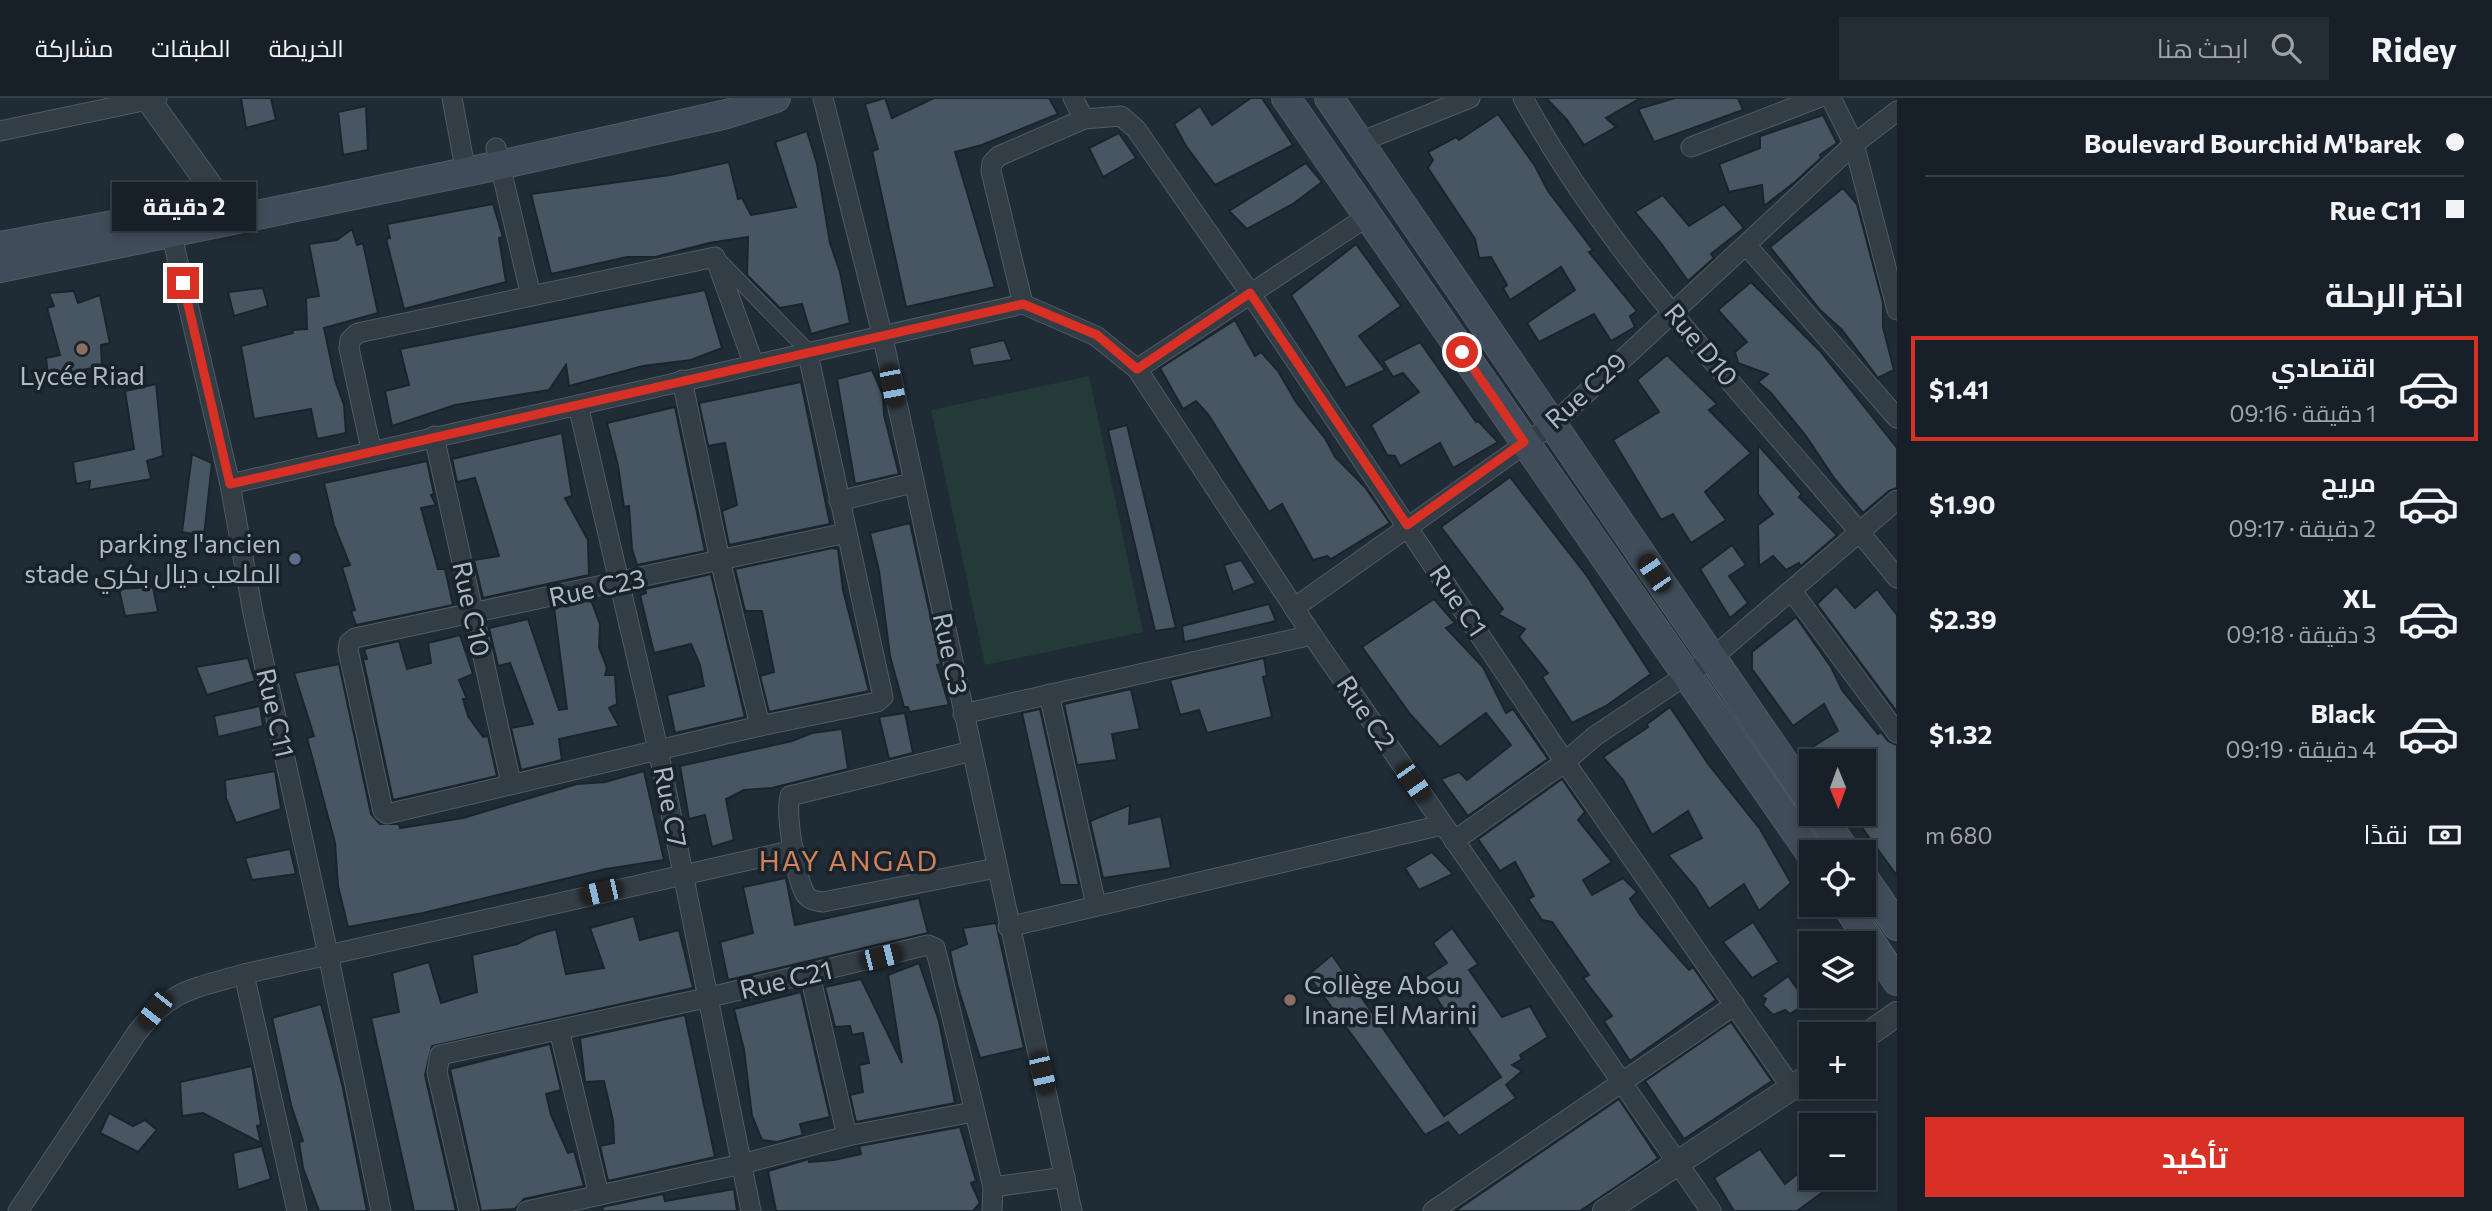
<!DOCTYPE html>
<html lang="ar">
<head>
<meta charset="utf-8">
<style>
	:root { --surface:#172028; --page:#242d34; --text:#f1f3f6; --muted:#9ea3a8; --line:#363e45; --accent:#d93025 }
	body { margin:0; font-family:Commissioner,Cairo,sans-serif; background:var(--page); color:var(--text); direction:rtl; height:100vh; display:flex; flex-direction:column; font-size:26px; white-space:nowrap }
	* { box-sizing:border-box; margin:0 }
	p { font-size:23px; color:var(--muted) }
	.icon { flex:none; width:38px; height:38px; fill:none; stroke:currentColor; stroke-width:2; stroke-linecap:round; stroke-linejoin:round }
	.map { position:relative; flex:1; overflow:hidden; direction:ltr }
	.side { display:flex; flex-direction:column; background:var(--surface); width:595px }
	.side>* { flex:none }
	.banner { display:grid; align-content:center; height:154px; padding:0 28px; background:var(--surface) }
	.needle { width:46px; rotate:179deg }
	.tools { position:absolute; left:1799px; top:651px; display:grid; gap:14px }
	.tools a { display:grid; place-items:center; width:77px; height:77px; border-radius:0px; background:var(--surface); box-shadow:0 4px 10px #0003,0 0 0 2px var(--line); font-size:35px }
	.end { position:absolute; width:32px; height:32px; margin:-16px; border:9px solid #d93025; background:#fff; box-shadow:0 0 0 4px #fff }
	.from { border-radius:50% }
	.bubble { position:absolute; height:49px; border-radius:0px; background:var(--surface); box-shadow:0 4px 10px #0003,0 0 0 2px var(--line); font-size:23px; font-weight:700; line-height:49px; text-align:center; direction:rtl }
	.car { position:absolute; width:21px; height:42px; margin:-21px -10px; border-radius:9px; box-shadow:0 0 5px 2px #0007; background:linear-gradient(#222 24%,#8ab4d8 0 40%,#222 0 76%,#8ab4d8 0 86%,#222 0) }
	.banner b { display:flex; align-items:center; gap:24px; height:66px; font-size:26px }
	.banner b+b { border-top:2px solid var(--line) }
	.banner i { width:18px; height:18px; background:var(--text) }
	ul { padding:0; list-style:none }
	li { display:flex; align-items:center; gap:21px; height:105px; margin:0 14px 10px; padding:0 14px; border:4px solid transparent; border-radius:0px }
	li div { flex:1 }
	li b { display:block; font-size:26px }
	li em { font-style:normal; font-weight:700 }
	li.current { border-color:var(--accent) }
	li>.icon { width:63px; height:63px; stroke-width:1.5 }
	h2 { padding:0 28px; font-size:32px; line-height:84px }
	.pay { display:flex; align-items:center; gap:18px; height:77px; padding:0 28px; font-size:26px }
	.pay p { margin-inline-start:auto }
	.cta { display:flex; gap:14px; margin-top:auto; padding:14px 28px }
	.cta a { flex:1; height:80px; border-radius:0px; background:var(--accent); color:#fff; font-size:28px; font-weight:700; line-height:80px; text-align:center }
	header { display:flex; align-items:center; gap:42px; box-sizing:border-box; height:98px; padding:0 35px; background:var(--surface); border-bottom:2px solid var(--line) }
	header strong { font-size:33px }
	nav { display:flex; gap:38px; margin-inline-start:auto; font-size:24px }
	.search { width:490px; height:63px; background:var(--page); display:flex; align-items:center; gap:18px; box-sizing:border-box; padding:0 24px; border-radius:0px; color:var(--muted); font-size:26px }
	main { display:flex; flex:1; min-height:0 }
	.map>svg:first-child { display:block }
	.green { fill:#243a39 }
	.building { fill:#475662; stroke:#1a242c; stroke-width:2 }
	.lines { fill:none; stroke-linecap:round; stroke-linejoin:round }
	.pedestrian-casing { stroke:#505b64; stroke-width:16 }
	.minor-casing { stroke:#505b64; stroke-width:21 }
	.tertiary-casing { stroke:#505b64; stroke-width:26 }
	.secondary-casing { stroke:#505b64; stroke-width:30 }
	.pedestrian { stroke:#323d46; stroke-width:14 }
	.minor { stroke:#323d46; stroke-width:19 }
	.tertiary { stroke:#323d46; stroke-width:24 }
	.secondary { stroke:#404c59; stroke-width:28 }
	.route { stroke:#d93025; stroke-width:9 }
	.education-dot { fill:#8d6e63; stroke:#18222a; stroke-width:2.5 }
	.service-dot { fill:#5c6f8a; stroke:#18222a; stroke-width:2.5 }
	.labels { text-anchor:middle; stroke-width:7; stroke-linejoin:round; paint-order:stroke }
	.street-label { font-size:26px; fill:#acb8c3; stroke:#18222a }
	.poi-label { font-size:26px; fill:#acb8c3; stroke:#18222a }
	.neighbourhood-label { font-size:28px; letter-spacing:2px; fill:#d28058; stroke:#18222a }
</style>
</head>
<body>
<header>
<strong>Ridey</strong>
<div class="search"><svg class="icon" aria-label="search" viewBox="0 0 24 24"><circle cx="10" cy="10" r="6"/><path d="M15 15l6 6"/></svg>ابحث هنا</div>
<nav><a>الخريطة</a><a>الطبقات</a><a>مشاركة</a></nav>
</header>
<main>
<section class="side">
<div class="banner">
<b><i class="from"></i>Boulevard Bourchid M'barek</b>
<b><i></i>Rue C11</b>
</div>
<h2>اختر الرحلة</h2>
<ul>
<li class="current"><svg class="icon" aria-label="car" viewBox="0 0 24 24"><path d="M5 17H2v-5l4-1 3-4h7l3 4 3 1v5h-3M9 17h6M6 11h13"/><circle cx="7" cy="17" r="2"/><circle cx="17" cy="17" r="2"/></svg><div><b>اقتصادي</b><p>1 دقيقة · 09:16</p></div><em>$1.41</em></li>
<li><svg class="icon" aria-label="car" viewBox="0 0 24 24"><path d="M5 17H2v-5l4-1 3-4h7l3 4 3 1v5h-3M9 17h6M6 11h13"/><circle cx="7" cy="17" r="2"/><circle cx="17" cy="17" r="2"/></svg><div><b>مريح</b><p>2 دقيقة · 09:17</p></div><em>$1.90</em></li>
<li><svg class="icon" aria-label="car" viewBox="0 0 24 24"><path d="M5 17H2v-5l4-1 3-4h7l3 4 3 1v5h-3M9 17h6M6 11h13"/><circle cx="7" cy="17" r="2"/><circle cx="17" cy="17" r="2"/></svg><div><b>XL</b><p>3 دقيقة · 09:18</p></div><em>$2.39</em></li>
<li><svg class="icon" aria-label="car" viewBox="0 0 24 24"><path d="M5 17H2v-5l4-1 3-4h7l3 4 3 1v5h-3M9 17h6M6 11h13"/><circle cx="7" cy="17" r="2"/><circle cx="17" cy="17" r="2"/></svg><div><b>Black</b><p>4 دقيقة · 09:19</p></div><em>$1.32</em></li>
</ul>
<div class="pay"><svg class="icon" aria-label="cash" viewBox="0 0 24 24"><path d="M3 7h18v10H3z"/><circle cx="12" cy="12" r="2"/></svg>نقدًا<p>680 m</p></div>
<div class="cta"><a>تأكيد</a></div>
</section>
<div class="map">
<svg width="1897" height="1113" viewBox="0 0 1897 1113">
	<rect width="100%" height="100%" fill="#1f2b35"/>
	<polygon class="green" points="1089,278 1143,534 985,567 931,312"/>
	<g class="building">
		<polygon points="241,0 271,0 276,22 246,30"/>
		<polygon points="885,0 892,20 934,0 1049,0 1058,16 982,47 955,54 995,189 906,209 872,53 878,51 865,6"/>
		<polygon points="1251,0 1262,0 1293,47 1215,87 1186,48 1174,26 1200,8 1212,27"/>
		<polygon points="1546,0 1641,0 1606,20 1616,29 1584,47 1567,22"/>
		<polygon points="1675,0 1738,0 1743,12 1654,44 1638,11"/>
		<polygon points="366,8 368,52 343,57 338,14"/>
		<polygon points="1498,16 1535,68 1548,93 1593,152 1589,154 1637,213 1630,218 1635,229 1611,243 1594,216 1539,244 1527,225 1575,192 1561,169 1510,202 1503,190 1507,187 1491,159 1479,160 1475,141 1428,70 1433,62 1428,54 1456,39 1459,42"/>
		<polygon points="1823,17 1837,45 1820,57 1821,60 1795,84 1764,108 1762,87 1729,94 1719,66 1760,50 1760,38"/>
		<polygon points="807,33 817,66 830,145 840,174 850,225 811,236 802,206 780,210 747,177 748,139 709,145 655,159 627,159 551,176 531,96 670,77 729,64 738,101 742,100 751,117 796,109 775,44"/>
		<polygon points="1119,35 1136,60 1103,79 1089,50"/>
		<polygon points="1306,65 1322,84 1293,106 1247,131 1229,113"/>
		<polygon points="1843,90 1857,106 1883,205 1883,229 1894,272 1878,280 1842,232 1820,212 1770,149"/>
		<polygon points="1663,97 1689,128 1724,106 1744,130 1711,156 1714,160 1688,183 1660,144 1635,114"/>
		<polygon points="493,106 503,139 499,140 506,184 404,211 386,141 390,140 387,126"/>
		<polygon points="352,131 357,147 363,145 378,215 324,230 335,282 344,307 346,335 317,341 311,311 254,321 241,248 293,235 292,232 307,231 306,200 319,198 309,146 337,142"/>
		<polygon points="1356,146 1401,208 1359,238 1385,272 1346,290 1291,197"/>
		<polygon points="1751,184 1820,253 1897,350 1897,390 1889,393 1863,415 1834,380 1806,338 1771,295 1758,284 1768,276 1738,265 1735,254 1747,244 1718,212"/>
		<polygon points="263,190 268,208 234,218 228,194"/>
		<polygon points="705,192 722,250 691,262 643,268 569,288 566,267 549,292 455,307 392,328 385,293 409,287 400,251"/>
		<polygon points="74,193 78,205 100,197 110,245 101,247 102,268 48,279 46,260 60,257 47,210 54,208 49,195"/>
		<polygon points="1235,222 1255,258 1261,254 1278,273 1296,304 1325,340 1335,359 1365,389 1390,425 1331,461 1327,458 1313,462 1282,406 1269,414 1208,316 1196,303 1183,311 1160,270"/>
		<polygon points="1004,242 1012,262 973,268 969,250"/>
		<polygon points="1420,244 1476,324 1478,323 1498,344 1453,370 1440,345 1400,368 1395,358 1387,357 1371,327 1419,294 1403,275 1393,279 1383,263"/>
		<polygon points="1667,257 1717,306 1709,312 1751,355 1705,394 1726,422 1691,445 1673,416 1661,422 1613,342 1659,314 1637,282"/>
		<polygon points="872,272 883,297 884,317 899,376 855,386 837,281"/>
		<polygon points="801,284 830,426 729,447 722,413 737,407 725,345 708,348 699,305"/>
		<polygon points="156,286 163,358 147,363 151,381 89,392 90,383 76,386 73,364 134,351 125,293"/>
		<polygon points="675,309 705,453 637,467 632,451 629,408 624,409 618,368 607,325"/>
		<polygon points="1127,327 1176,530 1155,533 1108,332"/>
		<polygon points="562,335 572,398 565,400 588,442 589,477 483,500 474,462 499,458 475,380 457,384 452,361"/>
		<polygon points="1758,347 1802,396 1799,399 1837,437 1801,468 1799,465 1786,472 1773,458 1759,468 1758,427 1773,416 1758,396"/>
		<polygon points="192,356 212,365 204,438 182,434"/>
		<polygon points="427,363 434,396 431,397 436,407 421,410 438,471 445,471 453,507 356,527 351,513 355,512 342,469 350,467 334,427 324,385"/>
		<polygon points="1510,379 1587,478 1651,576 1606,608 1572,625 1542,579 1548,575 1519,539 1525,531 1498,516 1503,511 1441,429"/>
		<polygon points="910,425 941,566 937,567 949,607 909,614 908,609 904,609 890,558 879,473 870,435"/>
		<polygon points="1732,447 1746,467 1729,478 1748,505 1730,520 1700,471"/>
		<polygon points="832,450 838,451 843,492 869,593 769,614 760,578 774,574 762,513 745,513 735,471"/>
		<polygon points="1241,462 1256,485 1233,494 1224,467"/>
		<polygon points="711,476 745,619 675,635 667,597 704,588 700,567 691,546 654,555 640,497 646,495 645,491"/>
		<polygon points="1836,488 1855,510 1877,491 1897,517 1897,614 1817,506"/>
		<polygon points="153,489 158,514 125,518 119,491"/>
		<polygon points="1434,501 1455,525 1446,530 1483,569 1506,615 1513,611 1548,661 1468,718 1441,681 1459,674 1467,682 1511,647 1486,615 1440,649 1410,616 1362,549"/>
		<polygon points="591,502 600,526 599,549 607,570 605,577 615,577 617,606 609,610 619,628 559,641 562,662 521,672 511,630 533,626 510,565 498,568 489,530 528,521 559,612 567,611 554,510"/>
		<polygon points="1269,506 1276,523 1184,544 1182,528"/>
		<polygon points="1796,519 1831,569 1842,592 1878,636 1881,634 1888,643 1897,647 1897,778 1852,716 1864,716 1864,681 1869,677 1864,663 1854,653 1839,663 1813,663 1806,653 1838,633 1824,606 1793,628 1752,571 1752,554"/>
		<polygon points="460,537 473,576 459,582 467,601 463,601 468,618 483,639 488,638 497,678 393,702 363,561 367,561 364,551 399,543 407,571 431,565 428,545"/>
		<polygon points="248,560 255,583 207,597 196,569"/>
		<polygon points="1264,560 1267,578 1263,579 1272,619 1207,635 1199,612 1180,617 1170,582"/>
		<polygon points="339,566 371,716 380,726 399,726 400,730 463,720 577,686 605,684 644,673 664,762 606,771 423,815 348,829 338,788 335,745 307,640 314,638 294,575"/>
		<polygon points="1131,591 1140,631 1112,636 1117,662 1077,667 1064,606"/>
		<polygon points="260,608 263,628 218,639 214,618"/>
		<polygon points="1670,609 1709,667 1760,731 1791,785 1759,813 1744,786 1709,811 1696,790 1668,757 1702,740 1688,713 1652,737 1623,682 1603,659 1648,629 1647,626"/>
		<polygon points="1040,611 1079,787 1060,787 1022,615"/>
		<polygon points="905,615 913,655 889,661 879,619"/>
		<polygon points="842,631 848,671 772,690 744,692 726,701 734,742 712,749 705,717 689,721 680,668 792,643 812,635"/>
		<polygon points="275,673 281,711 236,725 226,700 225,682"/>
		<polygon points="1562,681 1585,714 1578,722 1612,764 1583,782 1592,797 1623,780 1637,794 1630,801 1640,817 1689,872 1693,869 1716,902 1630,963 1604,923 1612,918 1583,880 1589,877 1552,824 1542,822 1528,801 1534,798 1515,764 1500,773 1478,741"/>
		<polygon points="1130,707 1129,726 1161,718 1171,770 1103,780 1090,723"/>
		<polygon points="290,751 296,776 252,782 245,760"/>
		<polygon points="1432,754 1453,776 1419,792 1405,770"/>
		<polygon points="786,780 795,827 919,800 928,835 728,882 720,844 753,835 743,789"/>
		<polygon points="634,818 640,842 679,832 693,890 432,948 425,977 456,1113 414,1113 371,920 399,914 392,875 429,864 441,905 477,894 472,857 517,846 535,837 556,831 566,876 604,870 590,830"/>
		<polygon points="1753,824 1779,864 1752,880 1723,844"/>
		<polygon points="996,825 1024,950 980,960 957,886 950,853 967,846 963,830"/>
		<polygon points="1452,830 1478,866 1469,872 1502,919 1530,908 1548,939 1520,957 1522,961 1512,967 1522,973 1506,987 1516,1000 1459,1038 1448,1024 1425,1037 1308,877 1332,857 1444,1018 1501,979 1462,923 1455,929 1424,880 1447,865 1433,845"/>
		<polygon points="919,865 939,923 955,1005 856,1024 850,997 863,994 859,967 869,965 863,935 852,937 850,928 835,929 825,889 861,881 902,965 888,877"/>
		<polygon points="1788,878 1798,892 1799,910 1790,916 1785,912 1773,917 1763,907 1766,901 1761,898"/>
		<polygon points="801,894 830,1019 800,1026 803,1037 777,1044 762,1042 752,1018 744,952 734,911"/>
		<polygon points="321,906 343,990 367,1113 319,1113 303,1070 299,1044 303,1043 291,1007 272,920"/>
		<polygon points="685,917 715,1059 608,1083 600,1048 614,1045 613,1023 604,983 585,984 580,940"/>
		<polygon points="1731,924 1772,983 1684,1041 1645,983"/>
		<polygon points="550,946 561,992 546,996 551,1017 568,1055 574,1053 584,1088 524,1101 515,1111 481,1113 450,971"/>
		<polygon points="252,968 261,1027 257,1028 261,1045 203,1015 182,1018 180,984"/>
		<polygon points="1619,1001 1658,1060 1650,1066 1580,1113 1455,1113"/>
		<polygon points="109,1015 133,1028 145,1022 157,1032 138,1054 100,1035"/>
		<polygon points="960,1029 976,1083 971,1085 980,1105 973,1113 776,1113 768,1073 809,1061 809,1064 834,1062 861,1056 859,1048"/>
		<polygon points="262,1048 271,1081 238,1092 233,1055"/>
		<polygon points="1760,1051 1785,1086 1801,1073 1823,1094 1797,1113 1734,1113 1714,1080"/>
		<polygon points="734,1091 737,1113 603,1113 602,1109 663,1096 665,1103"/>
	</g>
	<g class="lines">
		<g class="pedestrian-casing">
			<polyline id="pedestrian" points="719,162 811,256"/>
		</g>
		<g class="minor-casing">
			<g id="minor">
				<polyline points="452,0 466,75"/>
				<polyline points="823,0 883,240 1072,1113"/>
				<polyline points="1073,0 1084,21"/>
				<path d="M1523,0c96,177 249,323 374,480"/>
				<polyline points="1831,0 1854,46 1897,212"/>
				<polyline points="0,33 157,0"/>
				<polyline points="1360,44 1470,0"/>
				<polyline points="1691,49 1818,0"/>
				<polyline points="496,50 531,198"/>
				<polyline points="167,117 230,386 253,515 328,856 381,1113"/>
				<polyline points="1747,148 1897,320"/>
				<polyline points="1023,206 991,73 992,65 999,58 1084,21 1121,18 1136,31 1250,195 1565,664 1792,990"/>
				<polyline points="1023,206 1096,238 1137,271 1312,537 1711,1113"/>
				<polyline points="808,256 883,599 877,604 760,628 387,716 383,713 348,552 349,545 355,540 846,435"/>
				<polyline points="1137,271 1368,118"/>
				<polyline points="682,282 720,462 760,628"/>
				<polyline points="578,307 658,651 751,1113"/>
				<polyline points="434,338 511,685"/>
				<polyline points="371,351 349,250 350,242 358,235 715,159 754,267"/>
				<polyline points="230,386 1023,206"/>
				<polyline points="839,403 912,385"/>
				<polyline points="1792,493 1897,635"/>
				<polyline points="1294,510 1553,326 1854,46 1897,13"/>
				<polyline points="1049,596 1096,807"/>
				<polyline points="963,616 1312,537"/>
				<path d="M972,653l-182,45c-5,19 6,78 14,96 4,8 11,9 19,10l173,-34"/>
				<polyline points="1454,743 1565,664 1595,638 1712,560 1897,402"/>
				<polyline points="1008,829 1442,727"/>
				<polyline points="244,876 297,1113"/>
				<polyline points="810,877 847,1038"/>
				<polyline points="559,932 599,1097"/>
				<polyline points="993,1089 1065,1079"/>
				<path d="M18,1113l118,-177c35,-45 56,-45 108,-60l550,-124"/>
				<polyline points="469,1113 437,974 440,957 706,900 928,847 935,850 939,865 993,1089 992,1113"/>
				<polyline points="527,1113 742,1066 847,1038 973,1014"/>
				<polyline points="1433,1113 1735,907"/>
			</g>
		</g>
		<g class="tertiary-casing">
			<g id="tertiary">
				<polyline points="147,0 234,121"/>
				<polyline points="1864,939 1897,916"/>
				<polyline points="1605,1113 1811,977"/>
			</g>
		</g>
		<g class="secondary-casing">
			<g id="secondary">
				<polyline points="1286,0 1811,756"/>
				<polyline points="1329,0 1811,704"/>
				<polyline points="0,148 135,123"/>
				<polyline points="0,170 500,67 727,16 776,0"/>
				<polyline points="1820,716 1846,754"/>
				<polyline points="1864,780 1897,828"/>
				<polyline points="1846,807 1897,883"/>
			</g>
		</g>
		<use href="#pedestrian" class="pedestrian"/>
		<use href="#minor" class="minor"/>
		<use href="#tertiary" class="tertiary"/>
		<use href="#secondary" class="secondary"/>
	</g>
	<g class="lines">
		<polyline class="route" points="183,185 230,386 1023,206 1097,237 1137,271 1250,195 1407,427 1524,344 1462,254"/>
	</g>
	<g class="education-dot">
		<circle cx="82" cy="251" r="7"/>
		<circle cx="1290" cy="902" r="7"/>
	</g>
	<circle class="service-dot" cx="295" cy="461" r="7"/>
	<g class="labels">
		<g class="street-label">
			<text transform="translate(1701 247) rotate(50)" y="9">Rue D10</text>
			<text transform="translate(1586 293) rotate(-42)" y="9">Rue C29</text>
			<text transform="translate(597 490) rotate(-12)" y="9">Rue C23</text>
			<text transform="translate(1458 503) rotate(56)" y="9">Rue C1</text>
			<text transform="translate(471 511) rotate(78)" y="9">Rue C10</text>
			<text transform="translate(950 556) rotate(78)" y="9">Rue C3</text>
			<text transform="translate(275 615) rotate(77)" y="9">Rue C11</text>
			<text transform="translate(1366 615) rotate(56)" y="9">Rue C2</text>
			<text transform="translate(670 709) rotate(79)" y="9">Rue C7</text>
			<text transform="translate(786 882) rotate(-13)" y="9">Rue C21</text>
		</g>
		<g class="poi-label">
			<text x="82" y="287">Lycée Riad</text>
			<text x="281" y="455" text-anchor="end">parking l'ancien<tspan x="281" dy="30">stade الملعب ديال بكري</tspan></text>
			<text x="1304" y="896" text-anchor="start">Collège Abou<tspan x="1304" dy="30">Inane El Marini</tspan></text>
		</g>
		<g class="neighbourhood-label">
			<text x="849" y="773">HAY ANGAD</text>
		</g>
	</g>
</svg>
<div class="tools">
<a><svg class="needle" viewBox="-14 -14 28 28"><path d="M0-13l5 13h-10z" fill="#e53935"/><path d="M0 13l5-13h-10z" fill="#9ea3a8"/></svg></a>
<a><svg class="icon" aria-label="locate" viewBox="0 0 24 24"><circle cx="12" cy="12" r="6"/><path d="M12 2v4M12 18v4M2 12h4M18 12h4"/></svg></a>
<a><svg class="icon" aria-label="layers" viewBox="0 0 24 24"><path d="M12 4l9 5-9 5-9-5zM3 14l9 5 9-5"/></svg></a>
<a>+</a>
<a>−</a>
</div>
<i class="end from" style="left:1462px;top:254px"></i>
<i class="end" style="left:183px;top:185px"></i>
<div class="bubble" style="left:112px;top:84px;width:144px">2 دقيقة</div>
<i class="car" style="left:892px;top:288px;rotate:169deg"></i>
<i class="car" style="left:1654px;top:475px;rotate:326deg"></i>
<i class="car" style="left:1413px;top:684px;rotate:145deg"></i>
<i class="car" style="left:601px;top:794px;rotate:257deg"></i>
<i class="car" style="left:881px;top:859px;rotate:76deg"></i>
<i class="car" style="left:155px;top:912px;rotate:218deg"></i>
<i class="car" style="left:1042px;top:975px;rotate:167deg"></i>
</div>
</main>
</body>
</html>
